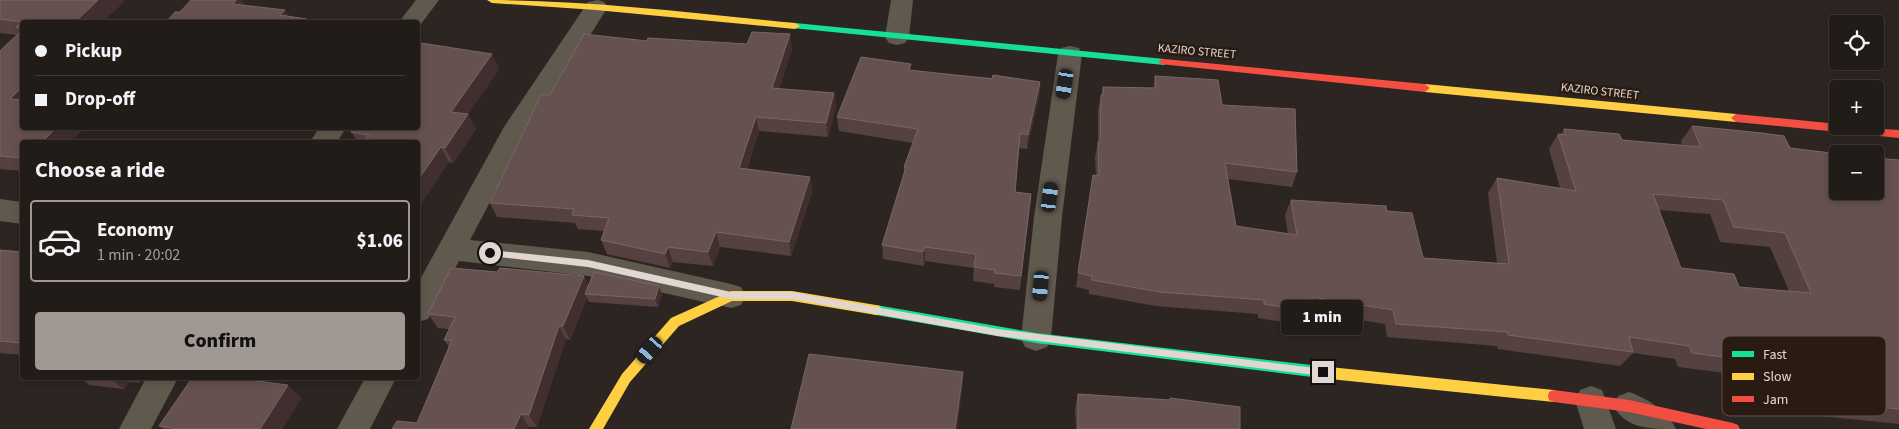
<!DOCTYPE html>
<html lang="en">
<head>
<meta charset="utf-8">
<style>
	:root { --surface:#221c19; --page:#2e2926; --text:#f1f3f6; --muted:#a2a1a2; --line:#3f3a38; --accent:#a29893 }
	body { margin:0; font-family:"Source Sans 3",sans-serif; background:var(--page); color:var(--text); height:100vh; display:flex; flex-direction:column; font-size:19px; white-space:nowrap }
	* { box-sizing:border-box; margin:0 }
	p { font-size:16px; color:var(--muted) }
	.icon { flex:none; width:28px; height:28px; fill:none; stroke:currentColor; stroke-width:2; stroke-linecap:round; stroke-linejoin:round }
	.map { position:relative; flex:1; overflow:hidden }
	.panel { position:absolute; left:20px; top:140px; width:400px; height:240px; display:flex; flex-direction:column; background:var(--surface); border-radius:5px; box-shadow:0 2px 8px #0003,0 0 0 1px var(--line) }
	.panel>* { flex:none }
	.top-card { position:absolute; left:20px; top:20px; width:400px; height:110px; border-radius:5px; box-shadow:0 2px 8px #0003,0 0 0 1px var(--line); display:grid; align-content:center; height:110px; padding:0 15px; background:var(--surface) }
	.buttons { position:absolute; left:1829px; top:15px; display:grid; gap:10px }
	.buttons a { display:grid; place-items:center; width:55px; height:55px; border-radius:5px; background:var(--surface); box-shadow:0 2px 8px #0003,0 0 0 1px var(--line); font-size:25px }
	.end { position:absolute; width:22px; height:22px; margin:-11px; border:6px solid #e1d6d0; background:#111; box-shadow:0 0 0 2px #111 }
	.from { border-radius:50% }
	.bubble { position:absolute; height:35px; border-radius:5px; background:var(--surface); box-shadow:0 2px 8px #0003,0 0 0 1px var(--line); font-size:16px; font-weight:800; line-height:35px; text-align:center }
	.car { position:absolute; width:15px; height:30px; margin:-15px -8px; border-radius:6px; box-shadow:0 0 4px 1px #0007; background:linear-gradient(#222 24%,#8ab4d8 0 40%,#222 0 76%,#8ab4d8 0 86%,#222 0) }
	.top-card b { display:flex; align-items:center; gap:18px; height:48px; font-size:19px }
	.top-card b+b { border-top:1px solid var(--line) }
	.top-card i { width:12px; height:12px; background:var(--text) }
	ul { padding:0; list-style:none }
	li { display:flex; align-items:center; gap:15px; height:82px; margin:0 10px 8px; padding:0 5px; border:2px solid transparent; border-radius:5px }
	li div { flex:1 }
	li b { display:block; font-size:19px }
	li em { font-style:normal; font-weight:800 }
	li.selected { border-color:var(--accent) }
	li>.icon { width:45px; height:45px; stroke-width:1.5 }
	h2 { padding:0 15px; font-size:22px; line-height:60px }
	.button { display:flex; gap:10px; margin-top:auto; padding:10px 15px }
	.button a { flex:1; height:58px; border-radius:5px; background:var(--accent); color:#111; font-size:20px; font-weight:800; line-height:58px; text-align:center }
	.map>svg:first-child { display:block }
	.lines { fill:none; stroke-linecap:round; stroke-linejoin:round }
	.street { fill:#60594e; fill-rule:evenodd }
	.fast { fill:#16e098; fill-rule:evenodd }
	.slow { fill:#ffcf43; fill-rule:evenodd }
	.jam { fill:#f24e42; fill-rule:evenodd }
	.wall { fill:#564141; fill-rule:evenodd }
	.shaded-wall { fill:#402f2e }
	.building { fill:#655150; stroke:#796664; fill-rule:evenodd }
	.route { fill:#e1d6d0 }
	.labels { text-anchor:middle; stroke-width:5; stroke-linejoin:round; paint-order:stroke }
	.street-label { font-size:12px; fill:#e1d6d0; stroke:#291b11 }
	.key { fill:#291b11; stroke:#60534a; stroke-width:1 }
	.key-label { font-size:14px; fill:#e1d6d0 }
</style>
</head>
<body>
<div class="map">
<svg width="1899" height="429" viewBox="0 0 1899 429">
	<rect width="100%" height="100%" fill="#2d2521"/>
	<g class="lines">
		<g class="street">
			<polygon points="416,0 439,0 418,28 418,22 399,22"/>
			<polygon points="598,0 604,2 608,7 524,138 470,240 588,252 731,284 741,287 746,296 741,305 731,308 588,276 459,261 428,319 418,322 418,283 504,127 588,2"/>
			<polygon points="891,0 913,0 909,37 905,43 897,45 889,43 885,37"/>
			<polygon points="1070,46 1079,48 1082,54 1062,217 1051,338 1047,347 1036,351 1025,347 1021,338 1034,217 1058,54 1061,48"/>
			<polygon points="319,128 346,128 337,142 310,142"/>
			<polygon points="0,199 22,202 22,224 0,221"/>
			<polygon points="146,378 178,378 151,429 119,429"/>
			<polygon points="365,378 396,378 370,429 337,429"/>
			<polygon points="1591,386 1602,390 1616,429 1584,429 1575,400 1580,390"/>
			<path d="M1629,392c18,6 39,20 47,37 -27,0 -49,0 -63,-23l5,-10z"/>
		</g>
		<g class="fast">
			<polygon points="795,23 1164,59 1169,62 1164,65 792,28 790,26 792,24"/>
			<polygon points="876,305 1036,333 1320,366 1324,368 1326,372 1324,376 1320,378 1036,343 876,315 872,314 870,310 872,306"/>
		</g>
		<g class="slow">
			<path d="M487,0c103,0 206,13 308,23l5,3 -5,3 -199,-19 -104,-7z"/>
			<polygon points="1425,84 1736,114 1741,118 1736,122 1425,92 1420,88"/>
			<polygon points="731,291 792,291 876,305 880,306 882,310 880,314 876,315 792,301 732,301 679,326 630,382 603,429 589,429 622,374 671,318"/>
			<polygon points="1320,366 1554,390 1559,392 1560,396 1559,400 1554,402 1320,378 1316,376 1314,372 1316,368"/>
		</g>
		<g class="jam">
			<polygon points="1164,59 1425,84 1430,88 1425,92 1160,64 1159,62 1160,60"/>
			<polygon points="1736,114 1838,124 1838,126 1899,130 1899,138 1736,122 1731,118"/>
			<polygon points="1554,390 1629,400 1733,423 1738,425 1740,429 1706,429 1629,412 1554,402 1549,400 1548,396 1549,392"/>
		</g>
	</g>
	<g class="wall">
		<polygon points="0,0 122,0 124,2 22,22 22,128 84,128 70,142 22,142 22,171 0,169 0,51 17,35 0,33"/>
		<polygon points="647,41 792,49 779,89 834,93 836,108 828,137 759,131 747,169 810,177 812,192 791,256 720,247 713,266 673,262 670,268 607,254 601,240 604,231 578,229 575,223 497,217 490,203 550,95"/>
		<polygon points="499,69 468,114 476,129 453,163 449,162 418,142 358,142 351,132"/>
		<polygon points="911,71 1040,82 1039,97 1027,149 1019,148 1015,192 1031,194 1020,290 994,287 994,284 973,281 974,268 925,261 924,266 883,259 882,245 904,173 904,167 913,143 839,131 837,117"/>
		<path d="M1155,76l67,29 75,67 -5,15 -64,-8 8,47 52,8 -3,-19 6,-15 96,11 36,47 74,5 -9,-70 9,-15 63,10 -11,-39 9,-15h3l3,-5 58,11 60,5 -1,-4 11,-15 98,22 109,12v264l-79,-8 -10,-22 -14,-1 -5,-12 -113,-14 -3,-8 -42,-6 -13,13 -122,-17 -1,-3 -110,-9 -2,-13 -69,-11 -7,13 -51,-8v-4l-102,-8 -67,-12v-4l-13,-3 17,-112 3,1 -1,-19 3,-15v-32l5,-23 50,1zM1659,210l51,4 10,28 50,5 19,44 -50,-4 -58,-19z"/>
		<polygon points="0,250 22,252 22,355 0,353"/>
		<polygon points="584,276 589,286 662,294 658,307 589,302 587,298 570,340 566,339 537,427 417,423 449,347 444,340 449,329 438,328 428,314"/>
		<polygon points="55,378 144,378 141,383 129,382 124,389 89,385 83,380"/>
		<polygon points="1078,394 1169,400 1170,398 1240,429 1076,429 1075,408"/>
		<polygon points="301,398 282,429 163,429 159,426"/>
	</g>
	<g class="shaded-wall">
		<polygon points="98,0 122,0 124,2 103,22 75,22"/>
		<polygon points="236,0 242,0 250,11 233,4"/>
		<polygon points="285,10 293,22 280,15"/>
		<polygon points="307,19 309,22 304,22"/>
		<polygon points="790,34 792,49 774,103 772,88"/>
		<polygon points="492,54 499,69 459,127 451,112"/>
		<polygon points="1040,82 1039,97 1027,149 1028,135"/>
		<polygon points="22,87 22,112 10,99"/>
		<polygon points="834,93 836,108 828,137 826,123"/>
		<polygon points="468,114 476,129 453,163 445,148"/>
		<polygon points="756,117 759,131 742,183 739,168"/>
		<polygon points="56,128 84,128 70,142 42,142"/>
		<polygon points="441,147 449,162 418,209 418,180"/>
		<polygon points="810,177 812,192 791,256 789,242"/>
		<polygon points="716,232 720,247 713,266 708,252"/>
		<polygon points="668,247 673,262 670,268 665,254"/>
		<polygon points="925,247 925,261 924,266 923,252"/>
		<polygon points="584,276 591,290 585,294 587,298 570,340 563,326"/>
		<polygon points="659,286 662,294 658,307 655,299"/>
		<polygon points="559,326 566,339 537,427 529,415"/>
		<polygon points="963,372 963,385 957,429 955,429"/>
		<polygon points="109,378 124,378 129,382 124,389"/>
		<polygon points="134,378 144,378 141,383"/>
		<polygon points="288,385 301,398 282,429 260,429"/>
		<polygon points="521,414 529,427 528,429 514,429"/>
	</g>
	<g class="building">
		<polygon points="0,0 98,0 75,22 22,22 22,28 16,27 22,22 0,19"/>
		<polygon points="191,0 236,0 233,4 285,10 280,15 307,19 304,22 166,22 175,12 180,12"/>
		<polygon points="22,30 22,87 10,99 22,100 22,128 56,128 42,142 22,142 22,158 0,156 0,51"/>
		<polygon points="752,32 790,34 772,88 834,93 826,123 756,117 739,168 810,177 789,242 716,232 708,252 668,247 665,254 601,240 609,218 572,215 574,209 490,203 541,95 550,95 584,34 647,41 648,38 747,44"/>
		<polygon points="421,43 492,54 451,112 468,114 445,148 441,147 418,180 418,142 363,142 369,135 351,132 355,128 418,128 418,47"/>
		<polygon points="861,57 911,64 909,70 992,79 993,75 1040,82 1028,135 1020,133 1015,192 1031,194 1021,276 994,273 995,270 974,267 976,254 925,247 923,252 882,245 906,167 904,167 918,129 837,117"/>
		<path d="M1155,76l63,4 4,25 73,4 2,63 -72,-9 11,63 61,9 -6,-35 95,6 1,5 25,2 11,45 86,6 -12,-86 79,13 -18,-57 8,1 -2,-6 55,5 3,6 79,7 -9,-21 70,7 22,3 6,12 49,6h-1v37h37v-33l24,2v249l-62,-6 -10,-22 -15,-1 -5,-12 -115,-15 -3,-7 -60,-9 4,15 -125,-17v-3l-112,-8 -3,-14 -81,-13 4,16 -52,-9v-4l-104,-8 -68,-12v-4l-14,-3 15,-98 6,1 -1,-34h2l1,-47h2v-8l53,1zM1653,194l70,6 11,27 51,6 26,60 -72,-6 -5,-13 -53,-6z"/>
		<polygon points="0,250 22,252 22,343 0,341"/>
		<polygon points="451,268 497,272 500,268 584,276 563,326 559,326 529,415 521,414 514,429 392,429 397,421 417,423 452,340 444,340 455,317 428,314"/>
		<polygon points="594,272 659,286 655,299 585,294"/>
		<polygon points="809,354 963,372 955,429 791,429"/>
		<polygon points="192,378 234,378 288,385 260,429 180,429 159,426"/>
		<polygon points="1078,394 1170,400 1170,398 1240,407 1240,429 1078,429"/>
	</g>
	<polygon class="route" points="490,250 588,260 731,292 792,292 998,329 1323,369 1328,372 1323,376 998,336 792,299 731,299 588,267 490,256 485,253"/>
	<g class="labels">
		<g class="street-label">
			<text transform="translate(1197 51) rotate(5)" y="4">KAZIRO STREET</text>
			<text transform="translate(1600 91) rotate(6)" y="4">KAZIRO STREET</text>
		</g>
	</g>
	<rect x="1722" y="336" width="164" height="80" rx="8" class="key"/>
	<rect x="1732" y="351" width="22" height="6" fill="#16e098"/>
	<rect x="1732" y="373" width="22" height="7" fill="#ffcf43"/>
	<rect x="1732" y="396" width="22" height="6" fill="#f24e42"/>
	<g class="key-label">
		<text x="1763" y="359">Fast</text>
		<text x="1763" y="381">Slow</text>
		<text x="1763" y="404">Jam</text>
	</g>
</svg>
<div class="buttons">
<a><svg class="icon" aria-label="locate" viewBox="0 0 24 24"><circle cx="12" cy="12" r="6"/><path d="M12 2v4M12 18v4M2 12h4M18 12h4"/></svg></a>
<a>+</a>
<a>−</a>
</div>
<i class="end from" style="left:490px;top:253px"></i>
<i class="end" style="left:1323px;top:372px"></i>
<div class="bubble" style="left:1281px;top:300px;width:82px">1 min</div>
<i class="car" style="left:1065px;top:84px;rotate:189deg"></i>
<i class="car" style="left:1050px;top:197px;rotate:7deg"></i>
<i class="car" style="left:1041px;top:286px;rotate:185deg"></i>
<i class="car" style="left:650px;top:350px;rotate:221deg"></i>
<div class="top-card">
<b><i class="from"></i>Pickup</b>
<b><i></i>Drop-off</b>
</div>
<section class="panel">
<h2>Choose a ride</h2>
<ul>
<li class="selected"><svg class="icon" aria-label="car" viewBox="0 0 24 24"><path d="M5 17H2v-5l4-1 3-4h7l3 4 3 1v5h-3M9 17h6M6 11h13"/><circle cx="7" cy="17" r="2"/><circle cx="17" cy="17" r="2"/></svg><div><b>Economy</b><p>1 min · 20:02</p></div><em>$1.06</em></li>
</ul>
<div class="button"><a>Confirm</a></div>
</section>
</div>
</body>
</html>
